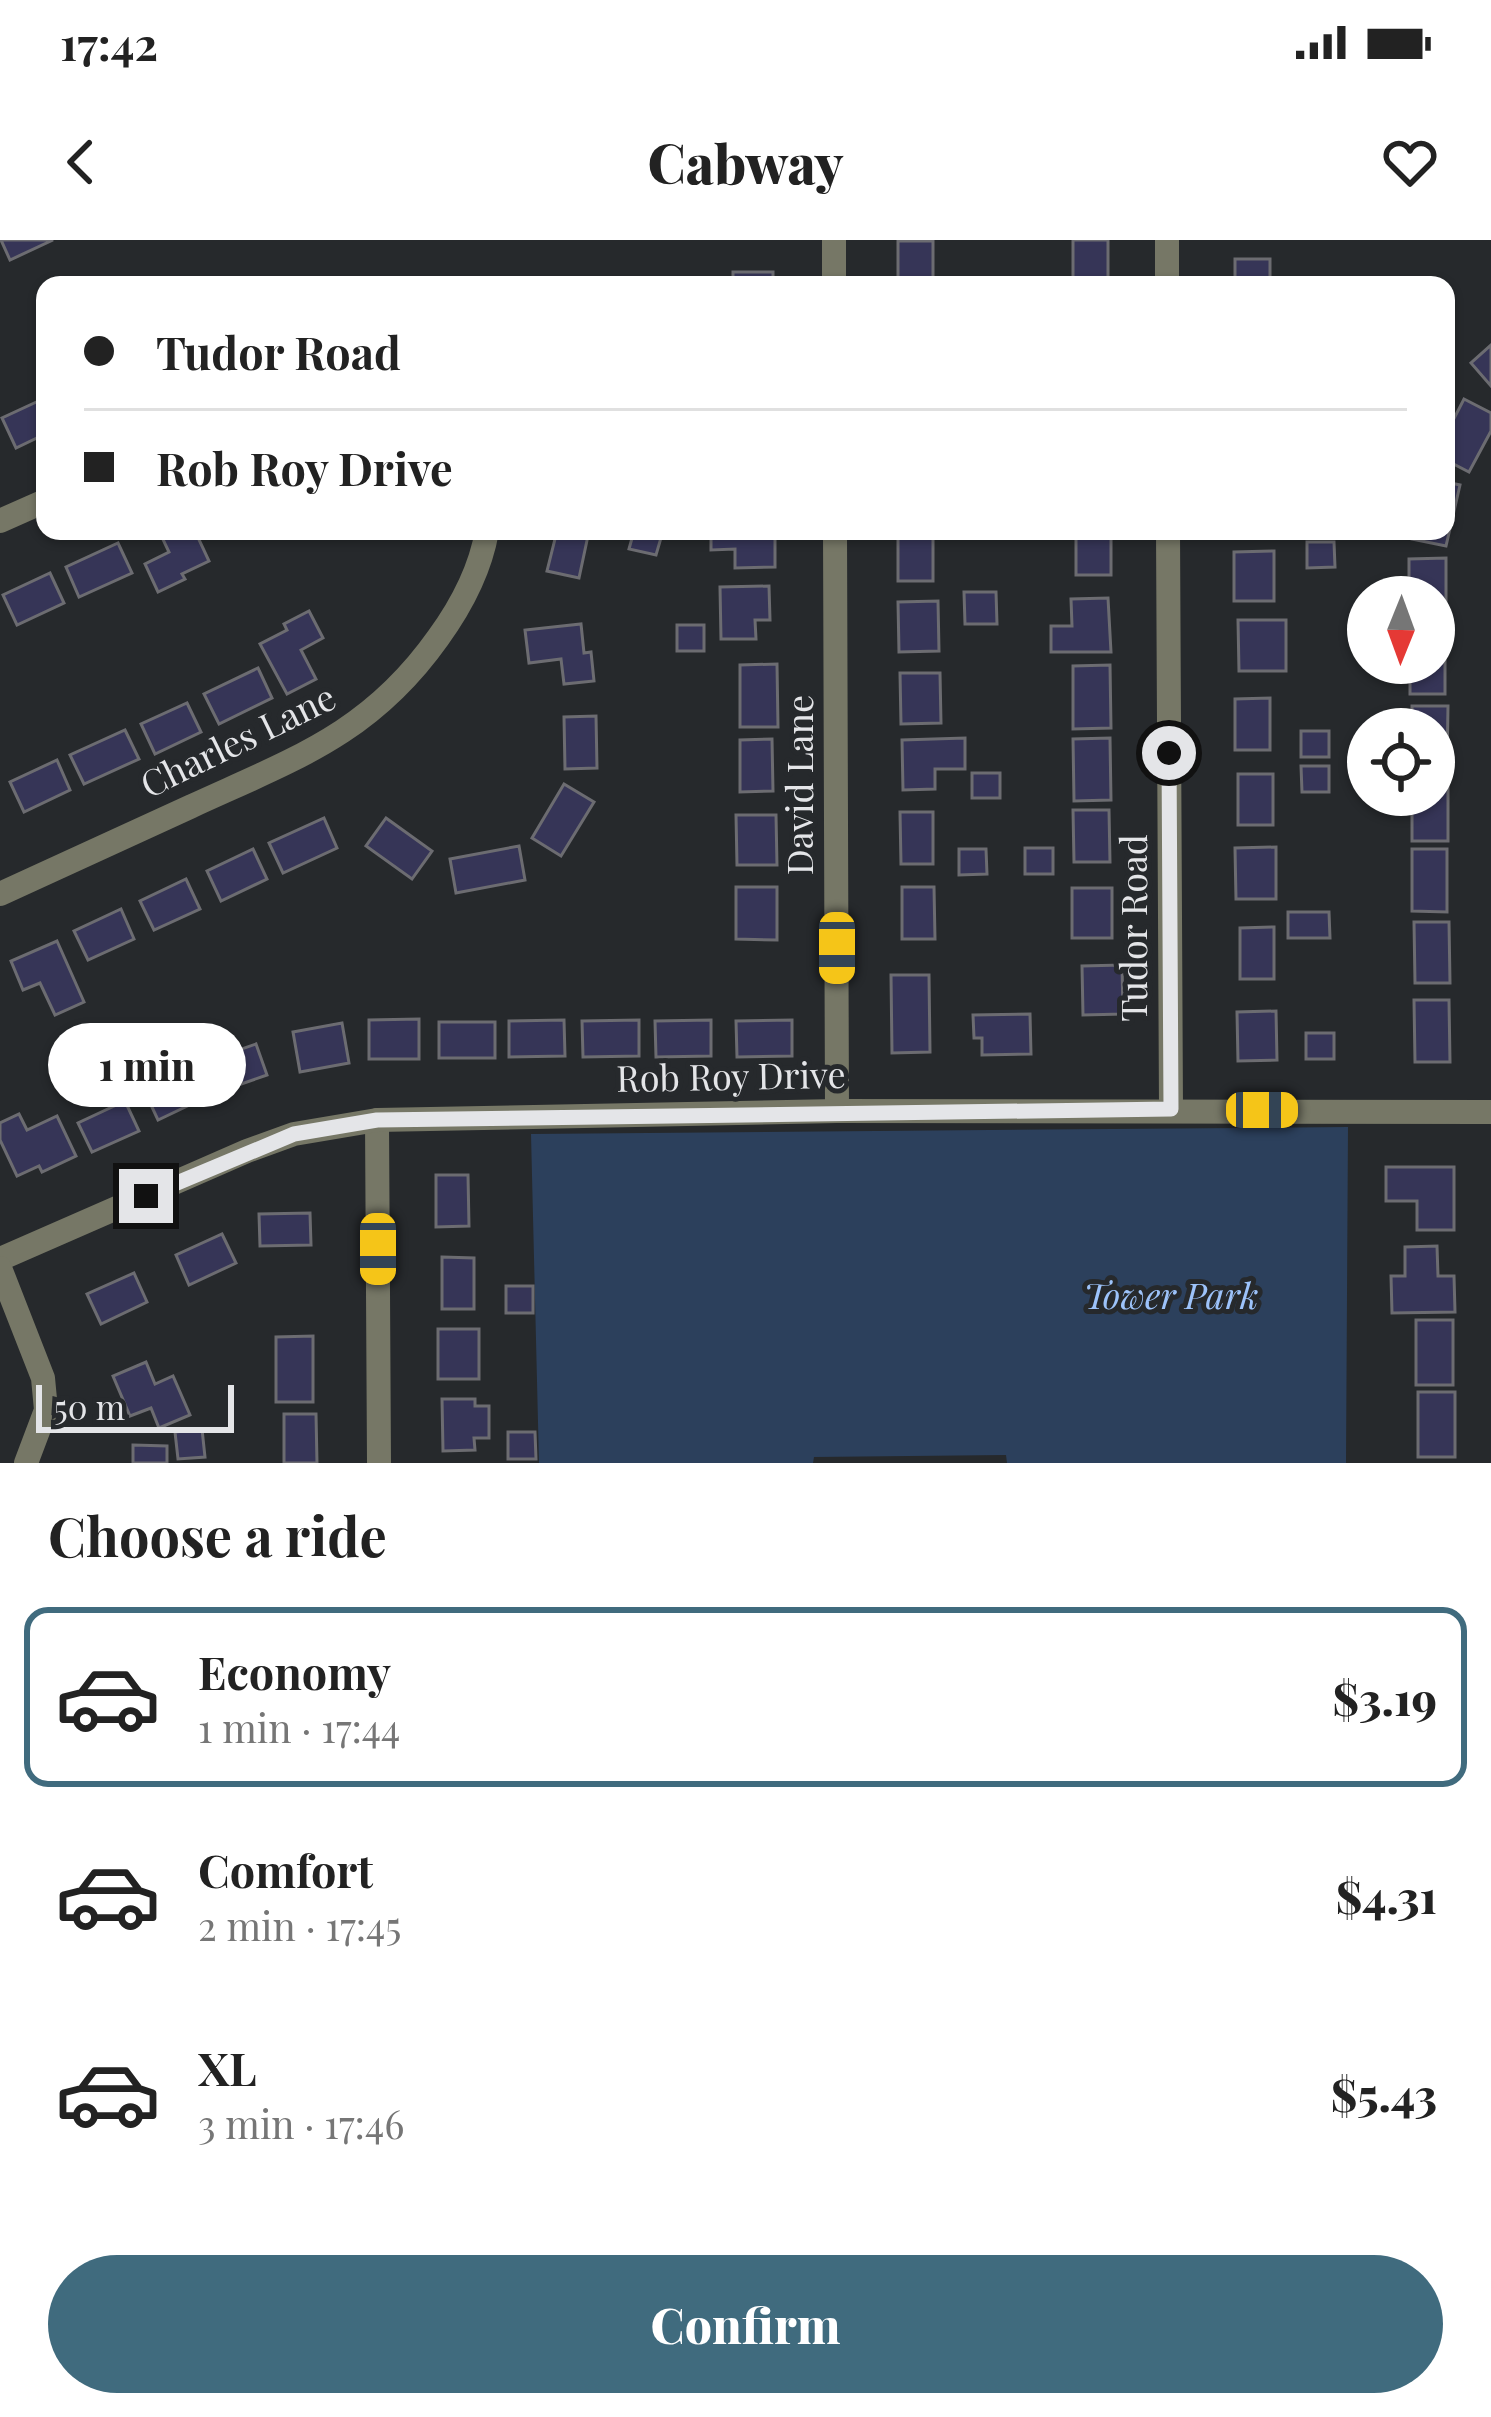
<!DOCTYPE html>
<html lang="en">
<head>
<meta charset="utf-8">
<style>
	:root { --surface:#fff; --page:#f2f2f2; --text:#222; --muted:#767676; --line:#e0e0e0; --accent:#406b7e }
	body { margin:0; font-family:"Playfair Display",serif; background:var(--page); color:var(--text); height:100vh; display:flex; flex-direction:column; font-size:45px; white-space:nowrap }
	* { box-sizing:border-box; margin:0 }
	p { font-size:39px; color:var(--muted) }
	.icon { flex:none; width:66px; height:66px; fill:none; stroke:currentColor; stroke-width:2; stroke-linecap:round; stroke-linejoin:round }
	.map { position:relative; height:1223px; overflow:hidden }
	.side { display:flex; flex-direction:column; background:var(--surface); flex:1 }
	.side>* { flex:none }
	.top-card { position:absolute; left:36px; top:36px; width:1419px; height:264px; border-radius:24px; box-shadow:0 3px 9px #0004; display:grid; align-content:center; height:264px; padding:0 48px; background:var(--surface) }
	.needle { width:78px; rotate:181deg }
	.fabs { position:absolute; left:1347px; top:336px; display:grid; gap:24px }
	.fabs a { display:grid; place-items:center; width:108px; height:108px; border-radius:50%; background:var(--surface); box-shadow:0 3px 9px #0004; font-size:60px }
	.scale { position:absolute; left:36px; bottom:30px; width:198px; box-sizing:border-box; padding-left:12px; border:6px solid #e4e5e8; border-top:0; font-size:33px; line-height:42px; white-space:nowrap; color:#e4e5e8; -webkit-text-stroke:9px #26292c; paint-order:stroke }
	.end { position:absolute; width:54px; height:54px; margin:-27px; border:15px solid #e4e5e8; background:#111; box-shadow:0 0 0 6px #111 }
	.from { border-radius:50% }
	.bubble { position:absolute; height:84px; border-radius:42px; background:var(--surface); box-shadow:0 3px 9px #0004; font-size:39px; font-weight:800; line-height:84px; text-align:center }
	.car { position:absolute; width:36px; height:72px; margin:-36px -18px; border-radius:15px; box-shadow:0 0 9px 3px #0007; background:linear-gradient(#f5c518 24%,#345 0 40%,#f5c518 0 76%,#345 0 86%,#f5c518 0) }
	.top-card b { display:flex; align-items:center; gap:42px; height:114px; font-size:45px }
	.top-card b+b { border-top:3px solid var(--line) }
	.top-card i { width:30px; height:30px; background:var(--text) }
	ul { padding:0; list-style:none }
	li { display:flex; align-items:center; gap:36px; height:180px; margin:0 24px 18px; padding:0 24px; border:6px solid transparent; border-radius:24px }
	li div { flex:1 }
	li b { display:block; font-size:45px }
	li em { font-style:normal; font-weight:800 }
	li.current { border-color:var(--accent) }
	li>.icon { width:108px; height:108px; stroke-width:1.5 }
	h2 { padding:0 48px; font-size:54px; line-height:144px }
	.action { display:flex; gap:24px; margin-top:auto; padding:24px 48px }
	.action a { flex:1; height:138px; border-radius:72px; background:var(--accent); color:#fff; font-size:48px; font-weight:800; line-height:138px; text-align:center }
	.status { display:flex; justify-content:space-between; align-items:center; height:84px; padding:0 60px; background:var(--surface); direction:ltr }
	.status svg { height:33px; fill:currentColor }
	header { display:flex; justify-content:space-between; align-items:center; height:156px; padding:0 48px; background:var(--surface); font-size:54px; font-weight:800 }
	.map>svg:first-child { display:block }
	.green { fill:#2c405c }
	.building { fill:#363557; stroke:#6c6c71; stroke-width:3 }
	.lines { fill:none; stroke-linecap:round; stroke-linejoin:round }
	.minor { stroke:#767766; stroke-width:24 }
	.route { stroke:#e4e5e8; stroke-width:15 }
	.labels { text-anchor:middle; stroke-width:10; stroke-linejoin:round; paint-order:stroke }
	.street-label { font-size:36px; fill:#e4e5e8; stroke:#26292c }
	.park-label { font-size:36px; font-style:italic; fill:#9dc3fa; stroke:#26292c }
</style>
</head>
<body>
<div class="status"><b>17:42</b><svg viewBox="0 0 49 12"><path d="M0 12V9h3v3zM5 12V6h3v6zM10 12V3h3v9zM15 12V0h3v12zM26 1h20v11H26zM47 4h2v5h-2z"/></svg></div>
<header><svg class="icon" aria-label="back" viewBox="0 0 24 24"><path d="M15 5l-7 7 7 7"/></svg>Cabway<svg class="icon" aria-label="heart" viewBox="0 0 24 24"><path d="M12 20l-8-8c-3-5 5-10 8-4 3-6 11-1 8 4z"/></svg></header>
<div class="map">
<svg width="1491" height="1223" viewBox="0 0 1491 1223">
	<rect width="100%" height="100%" fill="#26292c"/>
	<polygon class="green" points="1348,887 1346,1223 1007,1223 1006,1215 814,1217 813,1223 539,1223 531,894"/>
	<g class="building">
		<polygon points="1,0 53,0 10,20"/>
		<rect x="1073" y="0" width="35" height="45"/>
		<rect x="898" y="1" width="35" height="44"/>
		<rect x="1235" y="19" width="35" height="26"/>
		<rect x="733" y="32" width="40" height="13"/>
		<polygon points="1491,105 1491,146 1471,123"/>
		<polygon points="45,158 45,194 16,208 2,178"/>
		<polygon points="1464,159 1491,173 1491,191 1469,232 1446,220 1446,194"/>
		<polygon points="1446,242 1460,245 1446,306 1412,299 1413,291 1446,291"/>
		<polygon points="159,291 195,291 209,321 182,334 185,339 158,352 145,324 169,312"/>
		<polygon points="557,291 589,291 579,338 547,331"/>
		<polygon points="634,291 663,291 656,315 629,309"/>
		<polygon points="711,291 775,291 775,327 735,328 735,309 711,310"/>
		<rect x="898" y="291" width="35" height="50"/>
		<rect x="1076" y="291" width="35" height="44"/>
		<polygon points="1307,302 1334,302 1335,327 1307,328"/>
		<polygon points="118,303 132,333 79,357 66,327"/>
		<polygon points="1274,311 1274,361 1234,361 1234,312"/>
		<polygon points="1446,318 1446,380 1434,380 1434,357 1409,357 1409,319"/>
		<polygon points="50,333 64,363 17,385 3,355"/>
		<polygon points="769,346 770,380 755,380 756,399 721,399 720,347"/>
		<polygon points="964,352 996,352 997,384 965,384"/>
		<polygon points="1108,358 1111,412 1051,412 1051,386 1072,386 1071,359"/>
		<polygon points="938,361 939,411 899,412 898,362"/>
		<polygon points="309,371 323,398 301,410 316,439 287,454 260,404 287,390 284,384"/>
		<polygon points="1238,380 1286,380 1286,431 1239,431"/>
		<polygon points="581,384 584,413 591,412 594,441 564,444 561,419 529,423 525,390"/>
		<rect x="677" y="385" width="27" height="26"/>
		<polygon points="1434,392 1445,392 1445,454 1410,454 1410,423 1434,423"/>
		<polygon points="777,424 778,487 740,487 740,425"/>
		<polygon points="1110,425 1111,488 1073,489 1073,426"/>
		<polygon points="258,428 272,458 219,484 204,454"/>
		<polygon points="900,433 940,433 941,483 901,484"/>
		<polygon points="1270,458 1270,510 1235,510 1235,459"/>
		<polygon points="187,463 201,492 155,514 141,484"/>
		<polygon points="1412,466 1448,466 1447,527 1434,527 1434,489 1396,489 1396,472 1412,473"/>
		<polygon points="596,476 597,528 565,529 564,477"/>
		<polygon points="125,490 139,519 84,544 70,515"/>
		<rect x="1301" y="491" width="28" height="26"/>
		<polygon points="965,498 965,529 935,529 935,549 903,550 902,500"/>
		<polygon points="1110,498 1111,560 1074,561 1073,499"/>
		<polygon points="772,499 773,551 740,552 740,500"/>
		<polygon points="57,520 70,550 24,572 10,542"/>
		<polygon points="1301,526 1329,526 1329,552 1302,552"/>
		<rect x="972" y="533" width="28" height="25"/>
		<rect x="1238" y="534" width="35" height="51"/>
		<polygon points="1434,537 1448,537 1448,601 1412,601 1412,555 1434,555"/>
		<polygon points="564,544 594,562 561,616 532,598"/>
		<polygon points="1073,570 1109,570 1110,622 1074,622"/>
		<polygon points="900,572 933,572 933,624 901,624"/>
		<polygon points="736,575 776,575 777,625 737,625"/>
		<polygon points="324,578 337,608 283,633 269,603"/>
		<polygon points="386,578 432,611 412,639 366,606"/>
		<polygon points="519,606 525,640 456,653 450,619"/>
		<polygon points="1276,607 1276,659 1236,659 1235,608"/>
		<rect x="1025" y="608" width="28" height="26"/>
		<polygon points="253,609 267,639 221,661 207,631"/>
		<polygon points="959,609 986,609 987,634 959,635"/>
		<polygon points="1412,609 1447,609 1447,672 1412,671"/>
		<polygon points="186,639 200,669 154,690 140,661"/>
		<polygon points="736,647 777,647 777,700 736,699"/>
		<polygon points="902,647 934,647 935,699 902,699"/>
		<rect x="1072" y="648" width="40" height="50"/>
		<polygon points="121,669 134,699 88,720 74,691"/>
		<polygon points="1288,672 1329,672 1330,698 1288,698"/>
		<polygon points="1414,682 1449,682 1450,743 1415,743"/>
		<polygon points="1274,687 1274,739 1240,739 1240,688"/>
		<polygon points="57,701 84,762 55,775 40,743 23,750 11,721"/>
		<polygon points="1122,725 1123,774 1083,775 1082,726"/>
		<polygon points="891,735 929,735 930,812 892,813"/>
		<polygon points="1414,760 1449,760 1450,822 1415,822"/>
		<polygon points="1276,771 1277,820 1238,821 1237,772"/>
		<polygon points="1030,774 1031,814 982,815 982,798 974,798 973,775"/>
		<polygon points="419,779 419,819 369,819 369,780"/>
		<polygon points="564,780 565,816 509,817 509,781"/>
		<polygon points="639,780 639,816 583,817 582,781"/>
		<polygon points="711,780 711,816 656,817 655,781"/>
		<polygon points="792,780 792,816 737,817 736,781"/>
		<rect x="439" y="782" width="56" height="36"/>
		<polygon points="342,783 349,823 300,832 293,792"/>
		<rect x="1306" y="793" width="28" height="26"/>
		<polygon points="256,804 267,835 218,852 207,821"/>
		<polygon points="191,828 204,858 158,880 144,850"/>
		<polygon points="125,861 139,891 92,912 78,883"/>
		<polygon points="19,874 27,890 57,876 76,916 42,932 39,926 17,936 0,900 0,883"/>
		<polygon points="1386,927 1454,927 1454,990 1417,990 1417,961 1386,961"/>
		<polygon points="436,935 468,935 469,986 436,987"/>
		<polygon points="310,973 311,1005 260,1006 259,974"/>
		<polygon points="222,994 236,1023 189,1045 176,1015"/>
		<polygon points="1437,1006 1438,1036 1454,1036 1455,1072 1392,1073 1391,1036 1405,1036 1405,1007"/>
		<polygon points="442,1017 474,1018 474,1069 442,1069"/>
		<polygon points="134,1033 147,1062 101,1084 87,1054"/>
		<rect x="506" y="1046" width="27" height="27"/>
		<rect x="1416" y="1080" width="37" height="65"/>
		<rect x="438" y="1089" width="41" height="50"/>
		<polygon points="313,1096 313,1162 276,1162 276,1097"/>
		<polygon points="146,1122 155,1144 173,1136 190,1175 159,1188 151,1168 130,1176 113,1136"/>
		<rect x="1418" y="1152" width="37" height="65"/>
		<polygon points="442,1159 475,1159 475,1166 489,1166 489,1198 474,1198 475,1210 443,1211"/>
		<polygon points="284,1174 316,1174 317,1223 284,1223"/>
		<polygon points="202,1189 205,1217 178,1219 175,1192"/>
		<polygon points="508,1192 535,1192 536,1219 508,1219"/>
		<polygon points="133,1205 167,1206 167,1223 133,1223"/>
	</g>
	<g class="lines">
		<g class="minor">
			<polyline points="834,0 834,45"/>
			<polyline points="1167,0 1167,45"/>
			<polyline points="0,281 45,261"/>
			<polyline points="835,291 837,871"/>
			<polyline points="1168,291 1171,869"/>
			<path d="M0,654c64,-30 128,-59 192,-88 102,-47 178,-72 246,-168 24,-33 42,-67 49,-107"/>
			<polyline points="377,880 379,1223"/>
			<polyline points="0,1019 247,911 294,894 377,880 837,871 1491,872"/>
			<polyline points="0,1028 43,1138 46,1170 26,1223"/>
		</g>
	</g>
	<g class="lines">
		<polyline class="route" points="146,956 294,894 377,880 1171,869 1169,513"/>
	</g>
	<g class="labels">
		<g class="street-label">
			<text transform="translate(238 501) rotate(-26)" y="13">Charles Lane</text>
			<text transform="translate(800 545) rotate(-90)" y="13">David Lane</text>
			<text transform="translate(1134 688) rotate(-90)" y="13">Tudor Road</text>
			<text transform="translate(731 837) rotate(-1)" y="13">Rob Roy Drive</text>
		</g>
		<g class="park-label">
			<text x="1171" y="1069">Tower Park</text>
		</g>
	</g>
</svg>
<div class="fabs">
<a><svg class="needle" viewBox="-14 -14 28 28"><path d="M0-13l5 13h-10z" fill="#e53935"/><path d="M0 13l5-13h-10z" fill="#767676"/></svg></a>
<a><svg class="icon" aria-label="locate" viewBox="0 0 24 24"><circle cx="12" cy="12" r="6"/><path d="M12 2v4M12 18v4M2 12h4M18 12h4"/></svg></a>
</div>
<div class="scale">50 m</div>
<i class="end from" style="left:1169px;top:513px"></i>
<i class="end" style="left:146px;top:956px"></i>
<div class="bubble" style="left:48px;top:783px;width:198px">1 min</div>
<i class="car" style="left:837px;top:708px;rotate:180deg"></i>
<i class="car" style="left:1262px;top:870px;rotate:90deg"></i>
<i class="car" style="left:378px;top:1009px;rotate:180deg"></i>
<div class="top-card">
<b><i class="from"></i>Tudor Road</b>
<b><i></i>Rob Roy Drive</b>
</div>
</div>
<section class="side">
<h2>Choose a ride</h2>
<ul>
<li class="current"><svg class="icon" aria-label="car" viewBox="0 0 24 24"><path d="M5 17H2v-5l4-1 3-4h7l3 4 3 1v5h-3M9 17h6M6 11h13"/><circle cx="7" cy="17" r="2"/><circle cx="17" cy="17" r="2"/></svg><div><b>Economy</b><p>1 min · 17:44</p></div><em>$3.19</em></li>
<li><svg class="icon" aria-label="car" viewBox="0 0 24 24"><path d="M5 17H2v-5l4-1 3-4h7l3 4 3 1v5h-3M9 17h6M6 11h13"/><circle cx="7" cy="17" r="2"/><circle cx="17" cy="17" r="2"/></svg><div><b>Comfort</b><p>2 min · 17:45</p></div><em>$4.31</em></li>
<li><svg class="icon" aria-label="car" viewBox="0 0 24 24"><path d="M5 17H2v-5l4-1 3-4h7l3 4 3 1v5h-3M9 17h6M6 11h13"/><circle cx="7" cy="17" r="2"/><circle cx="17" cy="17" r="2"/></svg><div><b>XL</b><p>3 min · 17:46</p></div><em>$5.43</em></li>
</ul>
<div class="action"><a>Confirm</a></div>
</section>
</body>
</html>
